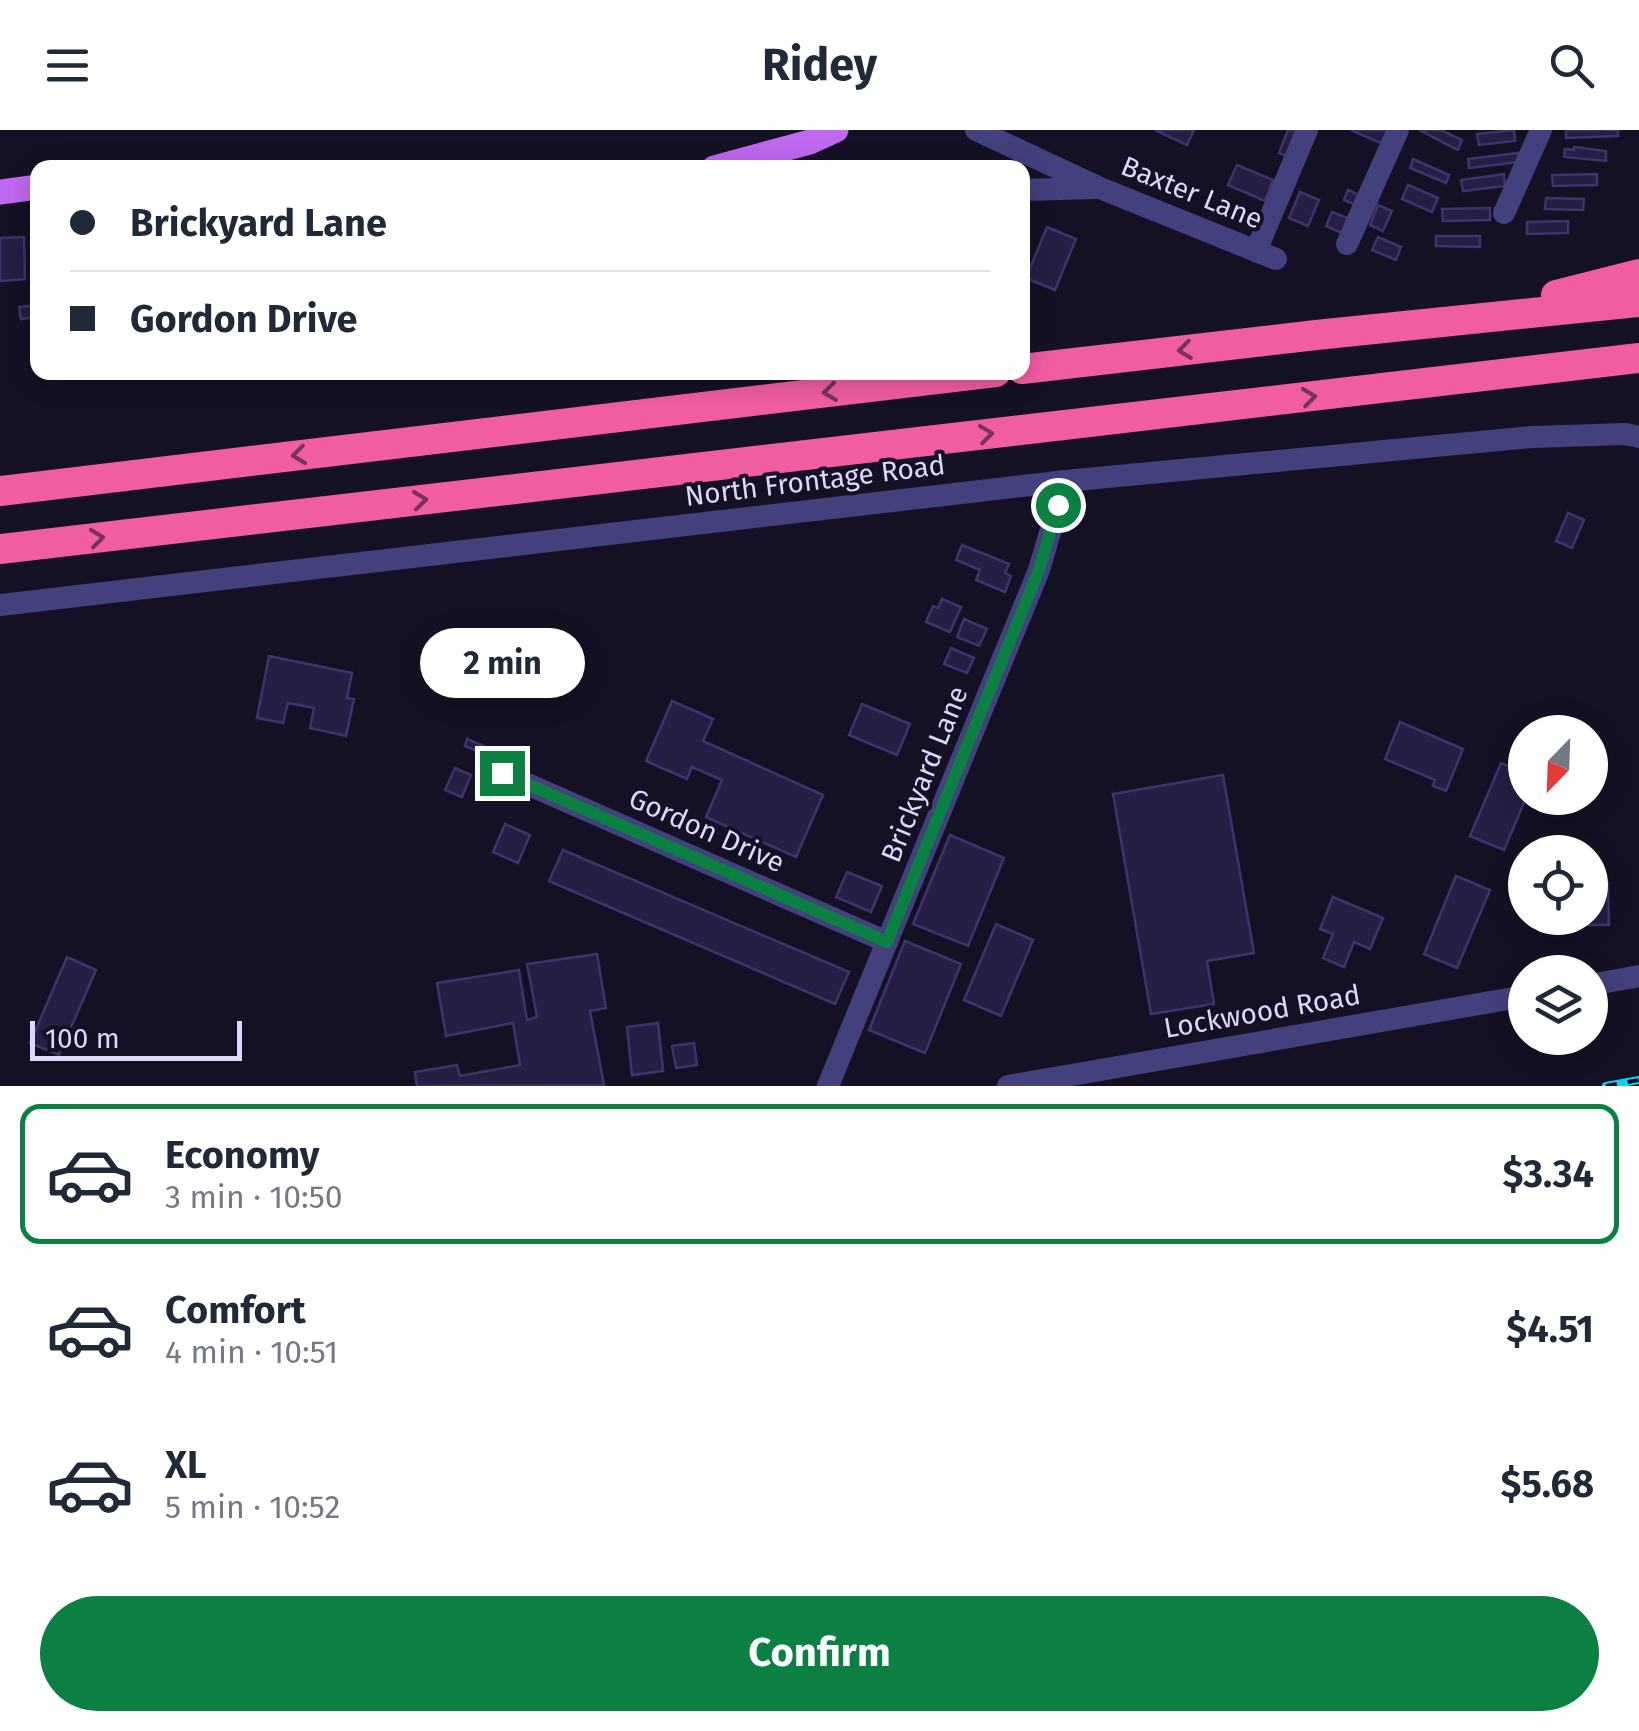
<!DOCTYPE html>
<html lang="en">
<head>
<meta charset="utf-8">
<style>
	:root { --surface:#fff; --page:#f2f2f3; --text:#1f2937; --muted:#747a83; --line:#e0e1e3; --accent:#0b8043 }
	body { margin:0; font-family:"Fira Sans",sans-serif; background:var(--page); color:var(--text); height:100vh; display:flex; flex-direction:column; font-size:38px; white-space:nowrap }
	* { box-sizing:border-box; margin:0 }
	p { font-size:32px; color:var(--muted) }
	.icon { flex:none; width:55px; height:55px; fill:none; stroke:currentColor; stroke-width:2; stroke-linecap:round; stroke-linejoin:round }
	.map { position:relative; height:956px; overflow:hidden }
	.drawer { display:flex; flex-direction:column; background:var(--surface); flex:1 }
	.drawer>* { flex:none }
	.top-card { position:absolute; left:30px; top:30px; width:1000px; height:220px; border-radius:20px; box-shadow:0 5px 25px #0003; display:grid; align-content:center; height:220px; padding:0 40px; background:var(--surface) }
	.needle { width:65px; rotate:203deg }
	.tools { position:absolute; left:1508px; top:585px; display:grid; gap:20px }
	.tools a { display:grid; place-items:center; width:100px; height:100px; border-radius:50%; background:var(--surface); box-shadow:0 5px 25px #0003; font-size:50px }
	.scale { position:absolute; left:30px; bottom:25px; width:212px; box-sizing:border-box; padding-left:10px; border:5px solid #dcd7fb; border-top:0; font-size:28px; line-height:35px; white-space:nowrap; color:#dcd7fb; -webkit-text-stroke:8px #141124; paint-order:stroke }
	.end { position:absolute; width:45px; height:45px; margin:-22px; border:12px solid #0b8043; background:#fff; box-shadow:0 0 0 5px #fff }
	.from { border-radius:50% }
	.bubble { position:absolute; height:70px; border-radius:35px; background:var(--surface); box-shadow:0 5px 25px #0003; font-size:32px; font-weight:700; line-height:70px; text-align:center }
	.top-card b { display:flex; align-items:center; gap:35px; height:95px; font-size:38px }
	.top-card b+b { border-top:2px solid var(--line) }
	.top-card i { width:25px; height:25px; background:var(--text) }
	ul { padding:18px 0 0; list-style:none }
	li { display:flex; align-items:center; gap:30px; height:140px; margin:0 20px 15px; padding:0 20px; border:5px solid transparent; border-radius:20px }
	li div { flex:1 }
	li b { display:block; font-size:38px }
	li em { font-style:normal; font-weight:700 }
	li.active { border-color:var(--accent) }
	li>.icon { width:90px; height:90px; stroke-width:1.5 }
	.button { display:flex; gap:20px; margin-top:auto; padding:20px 40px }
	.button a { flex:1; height:115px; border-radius:60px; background:var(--accent); color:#fff; font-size:40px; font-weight:700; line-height:115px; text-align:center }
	header { display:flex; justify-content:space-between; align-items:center; height:130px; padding:0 40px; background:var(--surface); font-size:45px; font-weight:700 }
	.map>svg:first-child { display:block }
	.building { fill:#261e43; stroke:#3f336d; stroke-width:2.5 }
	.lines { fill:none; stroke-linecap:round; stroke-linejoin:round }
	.minor { stroke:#43407e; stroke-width:22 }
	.major { stroke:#c068f1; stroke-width:25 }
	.highway { stroke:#f05da1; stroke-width:30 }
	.rail-casing { stroke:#15d0e9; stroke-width:8 }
	.rail { stroke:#141124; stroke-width:4; stroke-dasharray:11; stroke-linecap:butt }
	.oneway { stroke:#77335c }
	.route { stroke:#0b8043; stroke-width:12 }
	.labels { text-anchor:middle; stroke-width:8; stroke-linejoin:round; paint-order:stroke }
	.street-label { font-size:28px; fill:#dcd7fb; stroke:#141124 }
</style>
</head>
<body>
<header><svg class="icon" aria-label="menu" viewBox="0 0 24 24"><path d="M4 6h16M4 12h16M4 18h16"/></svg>Ridey<svg class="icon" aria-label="search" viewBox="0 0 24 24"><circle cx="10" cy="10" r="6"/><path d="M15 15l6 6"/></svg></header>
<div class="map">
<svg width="1639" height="956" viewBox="0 0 1639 956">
	<rect width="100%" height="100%" fill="#141124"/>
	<g class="building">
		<polygon points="1155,0 1194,0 1187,15"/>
		<polygon points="1288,0 1300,0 1289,27 1279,23"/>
		<polygon points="1351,0 1389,0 1387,16"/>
		<polygon points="1419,0 1441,0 1462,10 1458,20"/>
		<polygon points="1514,0 1515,11 1479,15 1477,4"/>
		<polygon points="1566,0 1618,0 1618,6 1566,8"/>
		<polygon points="1574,17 1606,21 1606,31 1564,27 1565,19 1574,20"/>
		<polygon points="1518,23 1519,32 1469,38 1468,29"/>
		<polygon points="1413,29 1449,45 1446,53 1410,38"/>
		<polygon points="1237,35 1273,50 1265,71 1228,55"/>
		<polygon points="1504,44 1505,56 1463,61 1461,50"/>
		<polygon points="1597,44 1597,55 1553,56 1552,45"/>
		<polygon points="1408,55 1438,68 1432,82 1402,69"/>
		<polygon points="1348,60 1365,68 1361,77 1344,70"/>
		<polygon points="1300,62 1319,70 1308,96 1289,88"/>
		<polygon points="1546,68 1584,69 1583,80 1545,79"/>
		<polygon points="1378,75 1392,81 1383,101 1370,95"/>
		<polygon points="1490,78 1490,90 1443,91 1442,79"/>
		<polygon points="1332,82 1355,91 1349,106 1326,96"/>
		<polygon points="1568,91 1568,103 1527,104 1527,92"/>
		<polygon points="1047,97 1076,109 1055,160 1026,148"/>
		<polygon points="1436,106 1480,106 1480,117 1436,116"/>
		<polygon points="24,107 25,149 0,151 0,108"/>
		<polygon points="1378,107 1401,117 1396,130 1372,120"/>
		<polygon points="38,175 38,187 21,189 19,177"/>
		<polygon points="1568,383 1584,390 1572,418 1556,411"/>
		<polygon points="962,415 1009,434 1005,443 1011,446 1005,462 976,450 980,440 956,430"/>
		<polygon points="942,469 961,477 950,502 926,492 933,476 938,478"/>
		<polygon points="964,489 987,499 979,516 957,507"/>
		<polygon points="951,518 974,528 967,543 944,534"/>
		<polygon points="269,526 352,543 347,568 354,569 346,606 310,598 314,578 288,573 283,593 257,588"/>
		<polygon points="672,571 713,589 703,611 823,665 796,727 706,687 722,650 692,637 687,649 646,631"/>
		<polygon points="862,574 910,594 897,625 849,605"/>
		<polygon points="1400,592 1463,619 1446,661 1433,656 1435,650 1385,629"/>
		<polygon points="467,609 500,623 498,630 465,616"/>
		<polygon points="1501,633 1525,643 1526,668 1504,720 1470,706"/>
		<polygon points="455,638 471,645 462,667 445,660"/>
		<polygon points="1223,645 1254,823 1207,831 1214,874 1151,884 1113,664"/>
		<polygon points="505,694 530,705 518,733 493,722"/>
		<polygon points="950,705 1004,728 968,816 913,794"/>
		<polygon points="563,720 849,842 835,874 549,751"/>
		<polygon points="847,742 882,756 871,782 836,767"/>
		<polygon points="1456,746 1490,760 1457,838 1424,824"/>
		<polygon points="1590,753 1608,753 1609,795 1582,795 1582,788 1590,788"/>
		<polygon points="1333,767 1383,788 1370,819 1354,812 1344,837 1323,828 1333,804 1320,799"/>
		<polygon points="996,794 1033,810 1001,886 964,870"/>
		<polygon points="905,811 961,834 925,923 869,900"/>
		<polygon points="597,824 606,878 590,881 604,955 417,956 415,942 457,935 460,946 520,935 513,893 446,906 437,853 519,840 527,890 537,887 527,834"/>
		<polygon points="67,827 96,840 59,925 30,913"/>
		<polygon points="658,893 663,941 632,945 627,897"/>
		<polygon points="694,913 697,935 676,938 672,916"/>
	</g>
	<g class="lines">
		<g class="minor">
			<polyline points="976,0 1100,58 1276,129"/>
			<polyline points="1022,60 1097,58"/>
			<polyline points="1504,83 1541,0"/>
			<polyline points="1347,114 1398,0"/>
			<polyline points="1256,121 1307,0"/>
			<polyline points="0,475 1065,351 1532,307 1626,304 1639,307"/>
			<polyline points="502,643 887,812"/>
			<polyline points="1590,855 1639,846"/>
			<polyline points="828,956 1039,440 1065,351"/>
			<polyline points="1008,956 1525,866"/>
		</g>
		<g class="major">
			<polyline points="714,38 810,12 836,0"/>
			<polyline points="0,62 38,57"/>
		</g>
		<g class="highway">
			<polyline points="1556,165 1639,144"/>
			<polyline points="1022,239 1316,205 1639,172"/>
			<polyline points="0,361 996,242"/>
			<polyline points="0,419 1639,228"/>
		</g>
		<g class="rail-casing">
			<polyline id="rail" points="1606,956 1639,950"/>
		</g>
		<use href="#rail" class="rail"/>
	</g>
	<defs><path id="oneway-chevron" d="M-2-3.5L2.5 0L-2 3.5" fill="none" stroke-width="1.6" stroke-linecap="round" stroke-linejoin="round" transform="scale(2.5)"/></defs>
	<g class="oneway">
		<use href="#oneway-chevron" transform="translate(1185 220) rotate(173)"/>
		<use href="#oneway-chevron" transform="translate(830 262) rotate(173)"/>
		<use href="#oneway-chevron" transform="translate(1309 267) rotate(-7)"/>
		<use href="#oneway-chevron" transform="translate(986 304) rotate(-7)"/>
		<use href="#oneway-chevron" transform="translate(299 325) rotate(173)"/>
		<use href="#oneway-chevron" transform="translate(420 370) rotate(-7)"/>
		<use href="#oneway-chevron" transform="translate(97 408) rotate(-7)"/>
	</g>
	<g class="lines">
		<polyline class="route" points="502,643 887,812 1039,440 1058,375"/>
	</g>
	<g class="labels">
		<g class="street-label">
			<text transform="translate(1192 62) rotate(22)" y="10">Baxter Lane</text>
			<text transform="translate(815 350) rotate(-7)" y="10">North Frontage Road</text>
			<text transform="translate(924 644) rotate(-68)" y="10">Brickyard Lane</text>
			<text transform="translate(707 700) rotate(24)" y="10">Gordon Drive</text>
			<text transform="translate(1262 881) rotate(-10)" y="10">Lockwood Road</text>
		</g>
	</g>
</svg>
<div class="tools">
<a><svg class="needle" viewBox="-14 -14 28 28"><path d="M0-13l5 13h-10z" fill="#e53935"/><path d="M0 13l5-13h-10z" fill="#747a83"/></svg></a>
<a><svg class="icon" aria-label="locate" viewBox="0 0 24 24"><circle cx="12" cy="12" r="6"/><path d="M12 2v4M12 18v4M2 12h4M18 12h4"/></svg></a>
<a><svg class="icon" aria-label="layers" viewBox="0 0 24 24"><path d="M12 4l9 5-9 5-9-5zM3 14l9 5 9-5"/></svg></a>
</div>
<div class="scale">100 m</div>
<i class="end from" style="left:1058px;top:375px"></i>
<i class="end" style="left:502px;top:643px"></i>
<div class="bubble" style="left:420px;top:498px;width:165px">2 min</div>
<div class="top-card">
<b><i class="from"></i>Brickyard Lane</b>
<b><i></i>Gordon Drive</b>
</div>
</div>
<section class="drawer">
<ul>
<li class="active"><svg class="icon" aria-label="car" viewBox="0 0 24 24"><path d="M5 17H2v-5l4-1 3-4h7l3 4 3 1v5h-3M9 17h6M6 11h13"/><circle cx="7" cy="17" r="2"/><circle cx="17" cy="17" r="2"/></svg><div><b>Economy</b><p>3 min · 10:50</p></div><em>$3.34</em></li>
<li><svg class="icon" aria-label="car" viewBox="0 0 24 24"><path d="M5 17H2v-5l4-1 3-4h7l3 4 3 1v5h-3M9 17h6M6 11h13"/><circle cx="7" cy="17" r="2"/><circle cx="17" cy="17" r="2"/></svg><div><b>Comfort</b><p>4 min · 10:51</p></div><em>$4.51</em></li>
<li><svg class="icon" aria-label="car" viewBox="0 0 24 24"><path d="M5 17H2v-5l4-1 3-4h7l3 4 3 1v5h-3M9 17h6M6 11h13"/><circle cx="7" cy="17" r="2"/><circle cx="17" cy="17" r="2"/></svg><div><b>XL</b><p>5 min · 10:52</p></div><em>$5.68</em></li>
</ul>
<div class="button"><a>Confirm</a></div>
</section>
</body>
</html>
